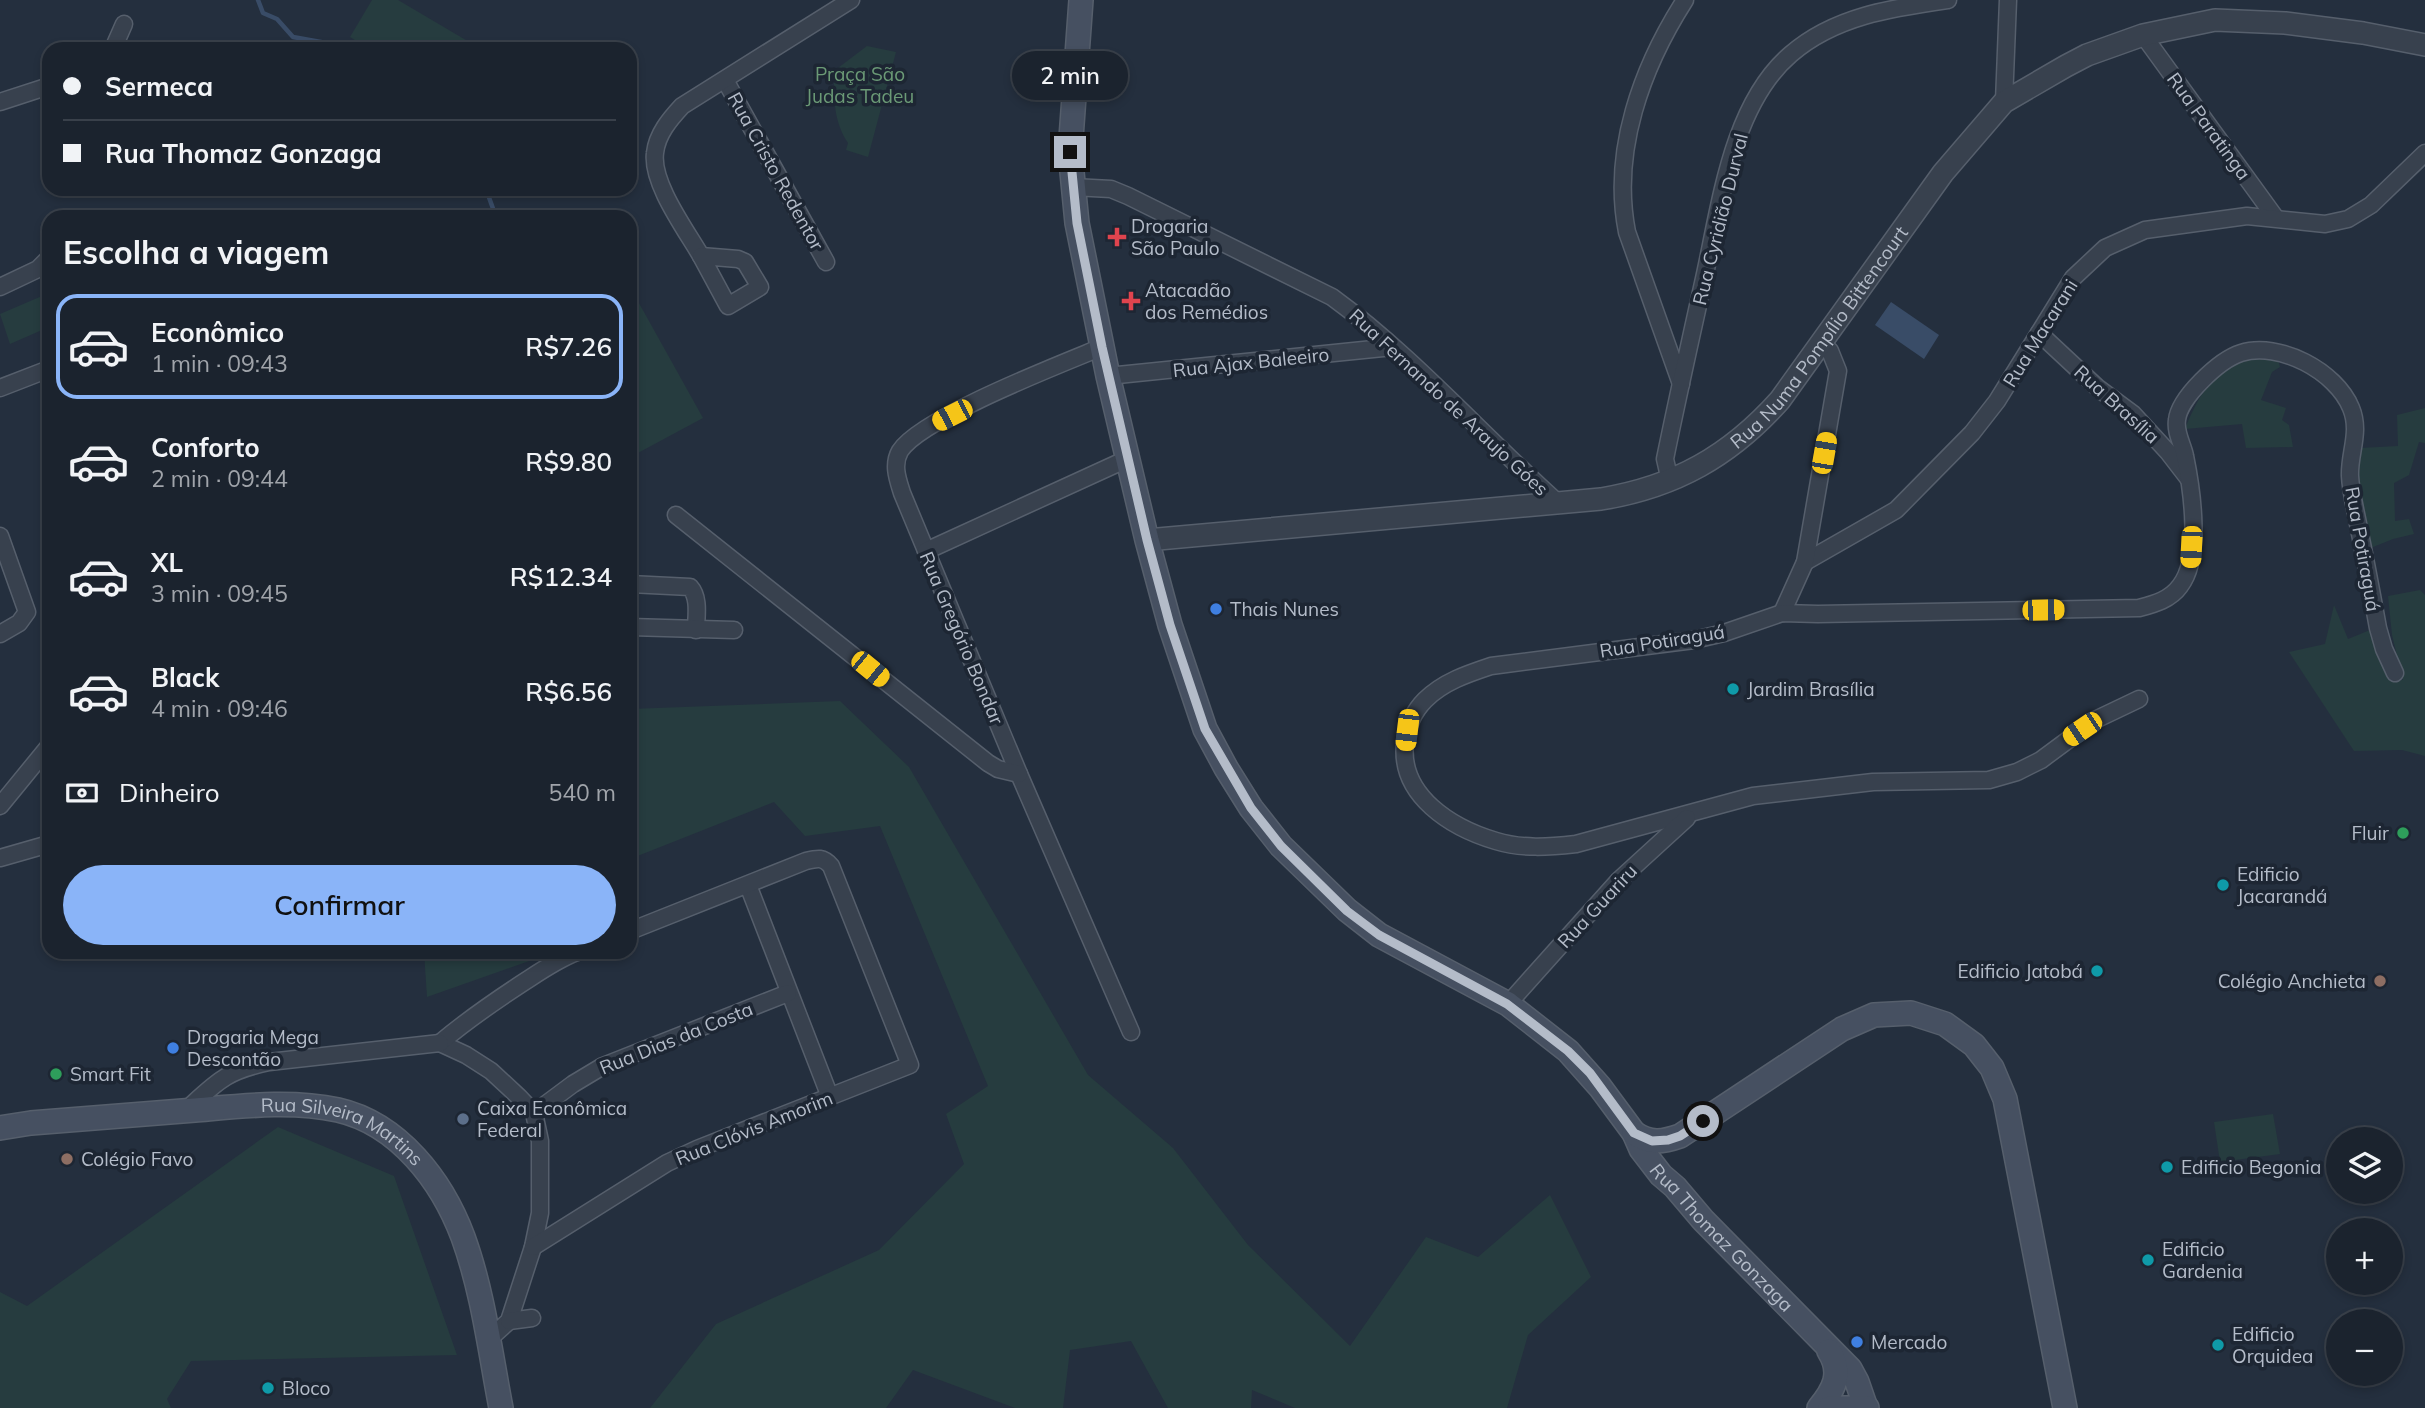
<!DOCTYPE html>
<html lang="pt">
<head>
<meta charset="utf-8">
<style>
	:root { --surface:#1b232e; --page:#282f3a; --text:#f1f3f6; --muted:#a0a4aa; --line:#39404a; --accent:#8ab4f8 }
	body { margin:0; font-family:Mulish,sans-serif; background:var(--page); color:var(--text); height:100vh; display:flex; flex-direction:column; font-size:26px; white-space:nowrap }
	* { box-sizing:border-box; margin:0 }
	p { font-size:23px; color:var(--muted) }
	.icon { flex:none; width:38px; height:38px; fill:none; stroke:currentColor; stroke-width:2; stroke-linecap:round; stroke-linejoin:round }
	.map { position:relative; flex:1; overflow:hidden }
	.sheet { position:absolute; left:42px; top:210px; width:595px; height:749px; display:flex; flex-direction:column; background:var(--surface); border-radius:21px; box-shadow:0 4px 10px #0003,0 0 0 2px var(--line) }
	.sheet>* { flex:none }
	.top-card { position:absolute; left:42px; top:42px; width:595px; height:154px; border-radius:21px; box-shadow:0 4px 10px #0003,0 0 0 2px var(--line); display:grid; align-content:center; height:154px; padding:0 21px; background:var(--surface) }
	.buttons { position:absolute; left:2326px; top:1127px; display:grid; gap:14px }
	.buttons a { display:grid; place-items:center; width:77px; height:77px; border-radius:50%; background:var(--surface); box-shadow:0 4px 10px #0003,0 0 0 2px var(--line); font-size:35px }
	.end { position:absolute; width:32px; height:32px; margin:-16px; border:9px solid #b4bcc9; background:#111; box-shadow:0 0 0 4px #111 }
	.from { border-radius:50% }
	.bubble { position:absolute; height:49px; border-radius:24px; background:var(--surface); box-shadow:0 4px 10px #0003,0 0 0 2px var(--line); font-size:23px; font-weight:600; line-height:49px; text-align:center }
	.car { position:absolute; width:21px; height:42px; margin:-21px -10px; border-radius:9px; box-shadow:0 0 5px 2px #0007; background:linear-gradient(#f5c518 24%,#345 0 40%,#f5c518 0 76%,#345 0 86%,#f5c518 0) }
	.top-card b { display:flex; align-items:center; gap:24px; height:66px; font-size:26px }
	.top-card b+b { border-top:2px solid var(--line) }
	.top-card i { width:18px; height:18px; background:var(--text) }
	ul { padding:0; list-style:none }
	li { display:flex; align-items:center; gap:21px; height:105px; margin:0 14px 10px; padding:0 7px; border:4px solid transparent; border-radius:21px }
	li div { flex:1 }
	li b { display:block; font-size:26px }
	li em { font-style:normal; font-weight:600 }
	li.on { border-color:var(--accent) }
	li>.icon { width:63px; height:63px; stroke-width:1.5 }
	h2 { padding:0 21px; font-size:32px; line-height:84px }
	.pay { display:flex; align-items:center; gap:18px; height:77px; padding:0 21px; font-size:26px }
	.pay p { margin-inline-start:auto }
	.cta { display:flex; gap:14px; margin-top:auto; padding:14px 21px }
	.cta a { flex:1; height:80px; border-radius:42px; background:var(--accent); color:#111; font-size:28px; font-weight:600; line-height:80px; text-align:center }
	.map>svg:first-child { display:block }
	.green { fill:#263c3f }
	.water { fill:#394c67 }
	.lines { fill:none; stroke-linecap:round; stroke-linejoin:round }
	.stream { stroke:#394c67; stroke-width:4.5 }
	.minor-casing { stroke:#565f6c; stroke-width:19 }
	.tertiary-casing { stroke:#565f6c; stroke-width:24 }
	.secondary-casing { stroke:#565f6c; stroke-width:26 }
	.minor { stroke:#38414e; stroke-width:16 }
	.tertiary { stroke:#38414e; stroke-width:21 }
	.secondary { stroke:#465061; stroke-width:23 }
	.route { stroke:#b4bcc9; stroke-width:9 }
	.health-dot { fill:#e0444e; stroke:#1d2633; stroke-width:2.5 }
	.shop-dot { fill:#3f7fe0; stroke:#1d2633; stroke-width:2.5 }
	.culture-dot { fill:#0f9aa8; stroke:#1d2633; stroke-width:2.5 }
	.leisure-dot { fill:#2e9e5b; stroke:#1d2633; stroke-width:2.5 }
	.education-dot { fill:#8d6e63; stroke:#1d2633; stroke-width:2.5 }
	.service-dot { fill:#5c6f8a; stroke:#1d2633; stroke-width:2.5 }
	.labels { text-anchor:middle; stroke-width:7; stroke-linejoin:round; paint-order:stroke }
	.park-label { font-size:19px; fill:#6b9a76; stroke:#1d2633 }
	.street-label { font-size:19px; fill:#b4bcc9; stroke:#1d2633 }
	.poi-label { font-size:19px; fill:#b4bcc9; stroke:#1d2633; text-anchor:start }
</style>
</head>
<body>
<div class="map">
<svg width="2425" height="1408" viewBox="0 0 2425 1408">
	<rect width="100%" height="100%" fill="#242f3e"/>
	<g class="green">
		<polygon points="372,0 398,0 481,49 369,49 350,37"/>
		<path d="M867,46l29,6 -28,105 -22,-7 2,-7c-15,-23 -14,-45 -14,-72z"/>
		<polygon points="630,287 703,418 636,454 630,443"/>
		<polygon points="49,293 49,327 10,344 0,314"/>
		<path d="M2277,356l3,11 -8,5 -11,28 25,8 -4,12 7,5 4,22 -47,1 -4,-24 -57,5c9,-23 24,-54 49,-65 12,-5 30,-5 43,-8z"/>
		<polygon points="2425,408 2425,443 2419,442 2409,475 2394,483 2395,521 2409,519 2414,534 2393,539 2368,549 2357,489 2360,448 2398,446 2397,415"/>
		<polygon points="2420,590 2425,595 2425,756 2402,750 2354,751 2289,652 2325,644 2334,605 2348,639 2370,630 2388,678 2403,680 2392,635 2388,596"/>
		<polygon points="840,701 909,767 1088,1075 1173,1148 1248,1245 1350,1346 1426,1237 1478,1257 1550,1195 1591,1277 1528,1335 1507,1408 1295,1408 1252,1390 1251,1408 1168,1408 1131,1341 1070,1350 1063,1408 1015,1408 913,1370 886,1408 650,1408 716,1324 879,1250 964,1164 946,1114 988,1086 880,826 805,836 774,802 630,859 630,709"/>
		<polygon points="424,952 545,952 546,955 427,997"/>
		<polygon points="2273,1114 2280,1154 2220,1162 2214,1122"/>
		<polygon points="278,1127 394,1176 457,1355 191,1361 167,1399 171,1408 0,1408 0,1292 27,1306"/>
	</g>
	<polygon class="water" points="1891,302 1939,335 1924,359 1875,325"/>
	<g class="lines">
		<g class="stream">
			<polyline points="258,0 263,13 277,19 293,37 332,44 346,49"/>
			<polyline points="486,189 496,217"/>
		</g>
		<g class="minor-casing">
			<g id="minor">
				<polyline points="2143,35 2275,217"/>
				<polyline points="113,49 124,24"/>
				<polyline points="725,80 826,262"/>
				<polyline points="0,102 49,86"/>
				<polyline points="2004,102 2008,0"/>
				<path d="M1073,187l38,2 17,7 204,101c81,59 150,138 225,205"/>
				<path d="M701,256c-15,-26 -50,-73 -46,-103 2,-19 15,-34 27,-47l169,-106"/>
				<polygon points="701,256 738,259 745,262 760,287 728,306"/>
				<polyline points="0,287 38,269 49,258"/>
				<polyline points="2039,333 2098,388 2133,414 2168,452 2188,478"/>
				<path d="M1102,347c-41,17 -181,71 -202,104 -8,14 -2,29 2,42l117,281 112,258"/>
				<polyline points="1108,376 1393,347"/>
				<path d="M1681,384l-54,-152c-16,-81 15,-165 58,-232"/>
				<polyline points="0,388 49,369"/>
				<path d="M1670,481l-5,-22c12,-59 25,-117 38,-176 17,-74 27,-177 88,-229 44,-38 101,-46 157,-54"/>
				<polyline points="676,515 988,763 998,769 1019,774"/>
				<polyline points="0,536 27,612 19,623 0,634"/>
				<polyline points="926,551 1127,459"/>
				<polyline points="1805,562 1896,510 1972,433 1997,401 2073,278 2105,248 2145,230 2247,216 2325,224 2348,219 2371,205 2425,153"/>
				<path d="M630,584l60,3c10,11 6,30 6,43"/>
				<polyline points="1782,613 1805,562 1838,371 1830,351 1822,343"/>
				<polyline points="630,627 734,630"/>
				<path d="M2139,699l-44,21 -54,40 -24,12 -28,8 -116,2 -120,14 -177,48c-27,3 -54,5 -80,-3 -44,-13 -97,-45 -91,-98 2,-16 8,-31 20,-43 18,-18 42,-26 66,-34l203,-26 30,-7 58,-20 36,1 321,-6c15,-4 31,-8 41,-22 22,-28 12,-96 5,-130 -2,-11 -10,-23 -8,-36 2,-22 42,-60 64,-67 38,-12 95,18 110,55 10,24 -2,45 -1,68 1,18 6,36 9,53 7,33 13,66 19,99l6,21 11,24"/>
				<polyline points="0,806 49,746"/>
				<polyline points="0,858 49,844"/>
				<polyline points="748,885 830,1097"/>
				<polyline points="1508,1004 1618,881 1687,818"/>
				<polyline points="440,1043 466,1055 491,1071 519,1097 534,1113 540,1141 540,1213 533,1247 509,1321 488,1340"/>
				<path d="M440,1043c27,-23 55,-42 84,-61 17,-11 34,-23 53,-30"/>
				<path d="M185,1111c32,-29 40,-40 84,-49l171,-19"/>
				<polyline points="534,1113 573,1084 603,1066 788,993"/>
				<path d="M533,1247l134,-84 30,-14 213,-84 -79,-199c-8,-9 -13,-8 -25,-5l-176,70"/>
				<polyline points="509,1321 532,1318"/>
			</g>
		</g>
		<g class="tertiary-casing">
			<g id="tertiary">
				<path id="s1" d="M1147,540l454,-41c74,-12 129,-43 179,-99l163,-227 61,-71 62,-36 21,-11 56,-20 72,-15 70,3 78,10 62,12"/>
			</g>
		</g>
		<g class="secondary-casing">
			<g id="secondary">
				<path id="s2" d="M1081,0l-11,152 7,71 31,153 39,164 23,85 35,104 21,39 25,40 30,38 66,64 32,25 129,69 60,47 32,36 34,46 7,16 20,26 14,12 28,33 147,149 7,13 9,26"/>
				<path id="s3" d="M0,1128l31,-5c55,-4 109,-9 164,-13 47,-4 96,-10 143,0 61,14 104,71 125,127 20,55 27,114 38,171"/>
				<path d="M1634,1133c16,11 29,9 46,3l162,-107 32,-14 37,-2 34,11 29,21 18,23 13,31 60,309"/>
				<path d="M1819,1408c15,-18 24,-35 10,-57"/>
				<polyline points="1830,1408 1867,1408"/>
			</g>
		</g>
		<use href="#minor" class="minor"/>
		<use href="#tertiary" class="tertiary"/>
		<use href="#secondary" class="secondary"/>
	</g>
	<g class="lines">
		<polyline class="route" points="1070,152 1077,223 1102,347 1147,540 1170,625 1205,729 1251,808 1281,846 1347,911 1379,935 1507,1004 1568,1051 1590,1073 1634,1133 1652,1141 1668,1140 1680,1136 1703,1121"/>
	</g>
	<g class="health-dot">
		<path d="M1113.5 226.5h7v7h7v7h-7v7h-7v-7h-7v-7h7z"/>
		<path d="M1127.5 290.5h7v7h7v7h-7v7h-7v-7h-7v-7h7z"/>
	</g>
	<g class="shop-dot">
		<circle cx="1216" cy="609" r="7"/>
		<circle cx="173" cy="1048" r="7"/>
		<circle cx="1857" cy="1342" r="7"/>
	</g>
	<g class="culture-dot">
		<circle cx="1733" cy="689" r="7"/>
		<circle cx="2223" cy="885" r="7"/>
		<circle cx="2097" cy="971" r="7"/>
		<circle cx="2167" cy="1167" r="7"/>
		<circle cx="2148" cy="1260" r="7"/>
		<circle cx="2218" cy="1345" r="7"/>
		<circle cx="268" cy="1388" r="7"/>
	</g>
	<g class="leisure-dot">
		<circle cx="2403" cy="833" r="7"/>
		<circle cx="56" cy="1074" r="7"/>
	</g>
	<g class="education-dot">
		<circle cx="2380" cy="981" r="7"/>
		<circle cx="67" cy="1159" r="7"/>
	</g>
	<circle class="service-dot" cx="463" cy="1119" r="7"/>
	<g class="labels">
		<g class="park-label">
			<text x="860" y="81">Praça São<tspan x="860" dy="22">Judas Tadeu</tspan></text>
		</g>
		<g class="street-label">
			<text transform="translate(2209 126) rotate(54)" y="7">Rua Paratinga</text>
			<text transform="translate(776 171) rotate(61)" y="7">Rua Cristo Redentor</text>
			<text transform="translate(1720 219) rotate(-76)" y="7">Rua Cyridião Durval</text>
			<text transform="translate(2040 333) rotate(-58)" y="7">Rua Macarani</text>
			<text dy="7" stroke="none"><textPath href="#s1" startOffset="738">Rua Numa Pompílio Bittencourt</textPath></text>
			<text transform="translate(1251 362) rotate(-6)" y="7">Rua Ajax Baleeiro</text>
			<text transform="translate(1449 402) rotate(43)" y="7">Rua Fernando de Araujo Góes</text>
			<text transform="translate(2117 404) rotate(42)" y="7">Rua Brasília</text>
			<text transform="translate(2363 549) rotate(80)" y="7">Rua Potiraguá</text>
			<text transform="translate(962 638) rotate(67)" y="7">Rua Gregório Bondar</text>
			<text transform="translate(1662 641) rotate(-9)" y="7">Rua Potiraguá</text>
			<text transform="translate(1597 906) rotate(-47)" y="7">Rua Guariru</text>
			<text transform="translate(676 1038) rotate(-22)" y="7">Rua Dias da Costa</text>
			<text transform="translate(754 1128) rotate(-22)" y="7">Rua Clóvis Amorim</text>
			<text dy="7" stroke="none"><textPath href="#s3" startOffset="350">Rua Silveira Martins</textPath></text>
			<text dy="7" stroke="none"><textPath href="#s2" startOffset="1484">Rua Thomaz Gonzaga</textPath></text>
		</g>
		<g class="poi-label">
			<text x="1131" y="233">Drogaria<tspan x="1131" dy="22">São Paulo</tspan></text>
			<text x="1145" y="297">Atacadão<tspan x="1145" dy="22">dos Remédios</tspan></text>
			<text x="1230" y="616">Thais Nunes</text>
			<text x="1747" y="696">Jardim Brasília</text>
			<text x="2389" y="840" text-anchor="end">Fluir</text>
			<text x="2237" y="881">Edificio<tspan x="2237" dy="22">Jacarandá</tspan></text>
			<text x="2083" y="978" text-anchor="end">Edificio Jatobá</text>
			<text x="2366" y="988" text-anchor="end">Colégio Anchieta</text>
			<text x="187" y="1044">Drogaria Mega<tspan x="187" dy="22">Descontão</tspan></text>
			<text x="70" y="1081">Smart Fit</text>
			<text x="477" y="1115">Caixa Econômica<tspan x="477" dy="22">Federal</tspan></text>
			<text x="81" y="1166">Colégio Favo</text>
			<text x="2181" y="1174">Edificio Begonia</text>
			<text x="2162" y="1256">Edificio<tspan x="2162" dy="22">Gardenia</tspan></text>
			<text x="2232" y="1341">Edificio<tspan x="2232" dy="22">Orquidea</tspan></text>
			<text x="1871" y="1349">Mercado</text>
			<text x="282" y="1395">Bloco</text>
		</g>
	</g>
</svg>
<div class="buttons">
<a><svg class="icon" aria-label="layers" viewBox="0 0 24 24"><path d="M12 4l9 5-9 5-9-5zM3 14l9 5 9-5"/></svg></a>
<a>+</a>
<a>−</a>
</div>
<i class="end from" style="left:1703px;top:1121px"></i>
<i class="end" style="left:1070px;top:152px"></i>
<div class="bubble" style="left:1012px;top:51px;width:116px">2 min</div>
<i class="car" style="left:952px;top:415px;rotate:243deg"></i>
<i class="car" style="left:1824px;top:453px;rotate:10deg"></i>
<i class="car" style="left:2191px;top:547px;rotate:183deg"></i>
<i class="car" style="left:2043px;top:610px;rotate:89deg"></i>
<i class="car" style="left:870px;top:669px;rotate:129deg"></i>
<i class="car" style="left:2082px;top:729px;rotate:236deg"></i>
<i class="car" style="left:1407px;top:730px;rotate:187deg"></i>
<div class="top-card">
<b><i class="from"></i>Sermeca</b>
<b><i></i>Rua Thomaz Gonzaga</b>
</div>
<section class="sheet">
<h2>Escolha a viagem</h2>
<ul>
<li class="on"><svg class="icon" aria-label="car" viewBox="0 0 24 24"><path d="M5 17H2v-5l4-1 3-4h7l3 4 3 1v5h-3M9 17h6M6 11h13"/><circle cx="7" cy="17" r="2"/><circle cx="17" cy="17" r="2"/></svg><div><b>Econômico</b><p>1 min · 09:43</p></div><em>R$7.26</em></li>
<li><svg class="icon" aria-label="car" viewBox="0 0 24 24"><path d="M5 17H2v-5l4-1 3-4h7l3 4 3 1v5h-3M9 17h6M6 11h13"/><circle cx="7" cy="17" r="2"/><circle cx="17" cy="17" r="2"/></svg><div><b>Conforto</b><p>2 min · 09:44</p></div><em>R$9.80</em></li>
<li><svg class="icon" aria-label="car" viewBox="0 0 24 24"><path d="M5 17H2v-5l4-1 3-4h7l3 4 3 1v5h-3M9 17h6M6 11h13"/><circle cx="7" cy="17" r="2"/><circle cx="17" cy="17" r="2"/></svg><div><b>XL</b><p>3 min · 09:45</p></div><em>R$12.34</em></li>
<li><svg class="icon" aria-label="car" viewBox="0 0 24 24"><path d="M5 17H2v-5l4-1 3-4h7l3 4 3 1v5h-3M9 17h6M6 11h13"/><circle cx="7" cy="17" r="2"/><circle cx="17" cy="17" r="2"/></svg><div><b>Black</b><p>4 min · 09:46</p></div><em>R$6.56</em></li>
</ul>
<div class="pay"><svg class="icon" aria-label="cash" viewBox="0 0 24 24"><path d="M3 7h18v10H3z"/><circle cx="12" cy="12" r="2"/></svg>Dinheiro<p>540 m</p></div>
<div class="cta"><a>Confirmar</a></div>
</section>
</div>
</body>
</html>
